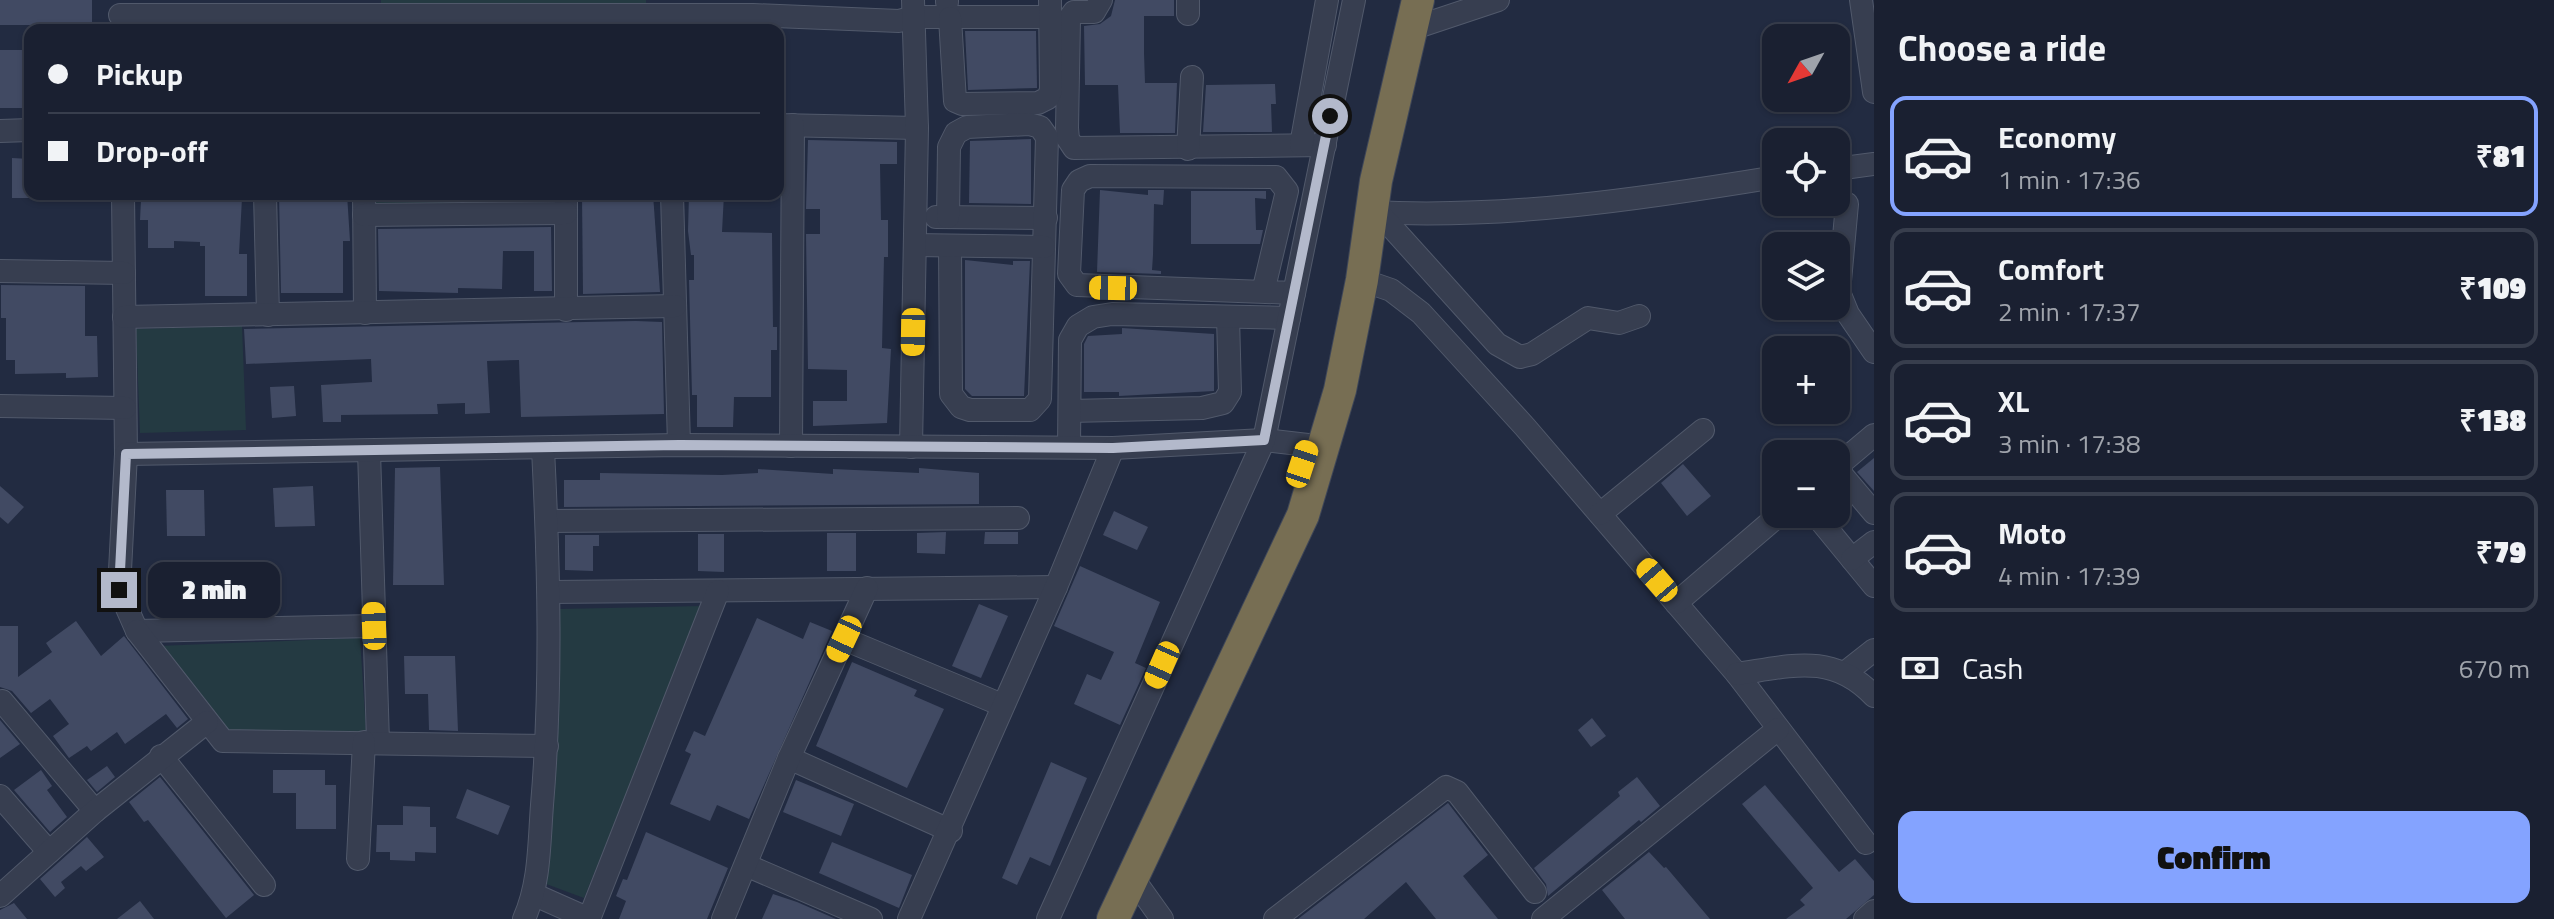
<!DOCTYPE html>
<html lang="en">
<head>
<meta charset="utf-8">
<style>
	:root { --surface:#1a2031; --page:#232839; --text:#f1f3f6; --muted:#9fa3ab; --line:#383e4d; --accent:#84a3ff }
	body { margin:0; font-family:"Titillium Web",sans-serif; background:var(--page); color:var(--text); height:100vh; display:flex; flex-direction:column; font-size:30px; white-space:nowrap }
	* { box-sizing:border-box; margin:0 }
	p { font-size:26px; color:var(--muted) }
	.icon { flex:none; width:44px; height:44px; fill:none; stroke:currentColor; stroke-width:2; stroke-linecap:round; stroke-linejoin:round }
	.map { position:relative; flex:1; overflow:hidden }
	.details { display:flex; flex-direction:column; background:var(--surface); width:680px }
	.details>* { flex:none }
	.hud { position:absolute; left:24px; top:24px; width:760px; height:176px; border-radius:16px; box-shadow:0 2px 6px #0004,0 0 0 2px var(--line); display:grid; align-content:center; height:176px; padding:0 24px; background:var(--surface) }
	.needle { width:52px; rotate:230deg }
	.fabs { position:absolute; left:1762px; top:24px; display:grid; gap:16px }
	.fabs a { display:grid; place-items:center; width:88px; height:88px; border-radius:16px; background:var(--surface); box-shadow:0 2px 6px #0004,0 0 0 2px var(--line); font-size:40px }
	.end { position:absolute; width:36px; height:36px; margin:-18px; border:10px solid #b3b9cb; background:#111; box-shadow:0 0 0 4px #111 }
	.from { border-radius:50% }
	.bubble { position:absolute; height:56px; border-radius:16px; background:var(--surface); box-shadow:0 2px 6px #0004,0 0 0 2px var(--line); font-size:26px; font-weight:800; line-height:56px; text-align:center }
	.car { position:absolute; width:24px; height:48px; margin:-24px -12px; border-radius:10px; box-shadow:0 0 6px 2px #0007; background:linear-gradient(#f5c518 24%,#345 0 40%,#f5c518 0 76%,#345 0 86%,#f5c518 0) }
	.hud b { display:flex; align-items:center; gap:28px; height:76px; font-size:30px }
	.hud b+b { border-top:2px solid var(--line) }
	.hud i { width:20px; height:20px; background:var(--text) }
	ul { padding:0; list-style:none }
	li { display:flex; align-items:center; gap:24px; height:120px; margin:0 16px 12px; padding:0 8px; border:4px solid var(--line); border-radius:16px }
	li div { flex:1 }
	li b { display:block; font-size:30px }
	li em { font-style:normal; font-weight:800 }
	li.selected { border-color:var(--accent) }
	li>.icon { width:72px; height:72px; stroke-width:1.5 }
	h2 { padding:0 24px; font-size:36px; line-height:96px }
	.pay { display:flex; align-items:center; gap:20px; height:88px; padding:0 24px; font-size:30px }
	.pay p { margin-inline-start:auto }
	.action { display:flex; gap:16px; margin-top:auto; padding:16px 24px }
	.action a { flex:1; height:92px; border-radius:16px; background:var(--accent); color:#111; font-size:32px; font-weight:800; line-height:92px; text-align:center }
	main { display:flex; flex:1; min-height:0 }
	.map>svg:first-child { display:block }
	.green { fill:#243a42 }
	.building { fill:#414a63 }
	.lines { fill:none; stroke-linecap:round; stroke-linejoin:round }
	.minor-casing { stroke:#51596b; stroke-width:24 }
	.highway-casing { stroke:#3e4658; stroke-width:34 }
	.minor { stroke:#373e50; stroke-width:22 }
	.highway { stroke:#776e53; stroke-width:32 }
	.route { stroke:#b3b9cb; stroke-width:10 }
</style>
</head>
<body>
<main>
<div class="map">
<svg width="1874" height="919" viewBox="0 0 1874 919">
	<rect width="100%" height="100%" fill="#222b41"/>
	<g class="green">
		<polygon points="381,0 646,0 646,12 381,11"/>
		<polygon points="375,194 553,194 553,201 375,204"/>
		<polygon points="242,326 246,430 140,433 136,329"/>
		<polygon points="703,606 584,898 541,882 554,787 560,609"/>
		<polygon points="360,638 366,732 229,733 158,646"/>
	</g>
	<g class="building">
		<rect x="0" y="0" width="92" height="25"/>
		<polygon points="1115,0 1174,0 1174,16 1144,16 1144,53 1145,83 1177,83 1175,133 1120,133 1118,85 1085,85 1084,26 1100,24 1111,16"/>
		<polygon points="965,31 1036,31 1037,88 968,90"/>
		<rect x="0" y="50" width="30" height="58"/>
		<polygon points="1275,84 1276,104 1271,104 1272,132 1203,132 1206,85"/>
		<polygon points="1031,139 1031,204 969,203 970,141"/>
		<polygon points="808,140 897,142 897,164 880,164 881,220 888,220 888,257 884,257 882,348 891,349 887,423 813,426 813,401 847,401 847,370 808,369 806,234 820,234 820,209 806,209"/>
		<polygon points="12,158 30,159 30,198 12,198"/>
		<polygon points="1100,190 1148,195 1148,190 1164,190 1163,205 1154,204 1153,255 1152,270 1161,271 1161,274 1097,272"/>
		<polygon points="1191,191 1266,191 1266,199 1255,198 1256,230 1263,230 1260,244 1191,244"/>
		<polygon points="279,194 347,194 350,241 343,241 343,293 281,293"/>
		<polygon points="582,194 653,194 660,292 583,294"/>
		<polygon points="689,194 724,194 722,232 772,233 773,327 777,327 777,350 771,350 771,397 734,397 733,427 697,427 697,395 692,395 689,280 694,280 694,255 691,255 688,231"/>
		<polygon points="203,197 242,198 239,254 247,254 247,296 205,296 205,246 200,246 200,242 174,241 174,248 148,248 148,220 140,220 141,200 203,201"/>
		<polygon points="551,227 552,291 534,291 534,251 503,251 502,289 458,288 458,293 379,291 378,229"/>
		<polygon points="965,260 1013,265 1013,261 1030,261 1024,396 972,396 965,389"/>
		<polygon points="1,285 85,286 85,336 97,336 98,377 66,378 66,373 15,374 15,360 6,360 6,318 1,318"/>
		<polygon points="636,321 662,322 664,414 521,417 519,360 487,361 490,413 465,414 465,403 437,404 438,414 341,415 341,422 323,422 321,385 372,382 371,359 246,364 244,329"/>
		<polygon points="1122,328 1214,334 1214,391 1119,396 1119,392 1084,392 1084,344 1088,336 1122,334"/>
		<polygon points="294,386 296,416 272,418 270,387"/>
		<polygon points="1874,458 1874,491 1857,472"/>
		<polygon points="1683,464 1711,496 1687,516 1661,483"/>
		<polygon points="440,467 444,585 393,585 395,468"/>
		<polygon points="919,468 979,473 979,504 564,507 564,480 600,480 600,473 722,475 758,473 758,469 833,474 833,469 919,473"/>
		<polygon points="0,486 24,507 8,524 0,517"/>
		<polygon points="313,486 315,526 275,527 273,488"/>
		<polygon points="166,490 204,490 205,536 167,536"/>
		<polygon points="1114,511 1148,527 1137,550 1103,535"/>
		<polygon points="946,532 945,554 917,553 917,533"/>
		<polygon points="985,532 1018,532 1018,544 984,544"/>
		<rect x="827" y="533" width="29" height="38"/>
		<polygon points="698,534 724,534 724,572 698,571"/>
		<polygon points="565,535 599,535 599,546 593,546 593,571 565,570"/>
		<polygon points="1080,566 1160,602 1135,663 1146,668 1120,725 1074,704 1087,674 1101,680 1114,652 1054,626"/>
		<polygon points="979,604 1008,616 981,678 952,666"/>
		<polygon points="757,618 803,639 810,622 832,631 749,819 717,805 710,821 670,804 691,754 685,751 694,731 705,736"/>
		<polygon points="76,621 101,656 124,636 188,719 177,728 166,714 125,744 117,732 91,751 87,746 69,758 53,736 69,724 50,699 31,713 12,691 0,687 0,626 18,626 18,677 52,652 46,643"/>
		<polygon points="404,656 455,656 458,731 429,730 428,694 405,694"/>
		<polygon points="852,662 917,690 914,696 944,709 907,788 816,746"/>
		<polygon points="1592,718 1606,736 1591,747 1578,730"/>
		<polygon points="0,720 20,744 0,758"/>
		<polygon points="1051,762 1087,778 1050,866 1030,857 1017,885 1002,878"/>
		<polygon points="107,766 115,777 97,792 87,780"/>
		<polygon points="41,770 52,786 47,790 67,817 50,832 14,790"/>
		<polygon points="273,770 325,770 325,785 336,785 336,829 296,829 296,793 273,793"/>
		<polygon points="160,777 254,895 226,918 148,820 144,822 129,802"/>
		<polygon points="1637,777 1660,806 1641,822 1639,820 1548,896 1546,884 1534,868 1620,796 1618,792"/>
		<polygon points="796,780 854,804 841,836 783,812"/>
		<polygon points="1765,785 1839,872 1855,859 1874,881 1874,895 1846,919 1786,919 1805,905 1800,900 1813,888 1742,804"/>
		<polygon points="467,789 510,806 498,835 456,818"/>
		<polygon points="1448,803 1488,855 1463,876 1498,919 1436,919 1406,882 1364,919 1298,919"/>
		<polygon points="403,806 430,807 430,827 436,827 436,853 415,852 415,861 390,860 390,852 376,852 377,825 403,825"/>
		<polygon points="646,832 728,868 707,919 619,919 626,901 616,896 623,879 627,880"/>
		<polygon points="87,837 104,857 86,871 81,866 61,882 65,888 55,897 40,879"/>
		<polygon points="832,842 912,875 899,908 819,873"/>
		<polygon points="1649,852 1664,868 1666,867 1710,919 1625,919 1602,890"/>
		<polygon points="773,894 797,902 836,919 762,919"/>
		<polygon points="140,901 154,919 117,919"/>
		<polygon points="14,903 27,919 0,919 0,910"/>
	</g>
	<g class="lines">
		<g class="minor-casing">
			<g id="minor">
				<polyline points="947,0 947,2"/>
				<polyline points="1101,0 1094,12 1074,12 1069,19 1067,128 1068,139 1074,148 1325,145"/>
				<polyline points="1188,0 1188,14"/>
				<polyline points="1861,0 1874,92"/>
				<polyline points="120,15 753,15 899,21 913,17 1050,17"/>
				<polyline points="950,18 955,101 962,104 1038,103 1048,98 1051,90 1050,0"/>
				<polyline points="1411,29 1498,0"/>
				<polyline points="778,125 917,128"/>
				<polyline points="0,131 30,130"/>
				<polyline points="1301,145 1327,0"/>
				<polyline points="1188,149 1192,77"/>
				<polyline points="1836,169 1874,164"/>
				<polyline points="123,194 126,454 119,590 137,631 374,626"/>
				<polyline points="265,194 268,315"/>
				<polyline points="364,194 365,313"/>
				<polyline points="566,194 566,310"/>
				<polyline points="672,194 679,445"/>
				<polyline points="1847,204 1839,292 1848,314 1874,352"/>
				<path d="M1371,212c136,7 271,-13 405,-35"/>
				<polyline points="1378,212 1497,344 1520,357 1532,354 1588,318 1619,323 1639,316"/>
				<polyline points="364,215 566,213"/>
				<polyline points="936,217 1046,218"/>
				<polyline points="948,217 949,147 956,133 967,127 1029,124 1040,127 1047,137 1040,399 1030,410 970,410 961,407 951,394 950,246"/>
				<polyline points="915,245 1044,247"/>
				<polyline points="0,271 124,273"/>
				<polyline points="1362,280 1391,290 1421,313 1525,427 1737,674 1866,843"/>
				<polyline points="1263,292 1287,191 1276,177 1090,176 1079,181 1073,190 1069,274 1077,285 1294,293"/>
				<polyline points="124,317 675,306"/>
				<polyline points="0,406 125,408"/>
				<polyline points="1070,411 1202,408 1223,403 1230,392 1228,317"/>
				<polyline points="791,446 793,125"/>
				<polyline points="911,447 917,128 913,0"/>
				<polyline points="1069,447 1070,340 1078,326 1093,317 1112,314 1289,318"/>
				<polyline points="369,451 378,742"/>
				<polyline points="126,454 679,445 1113,448 1264,440 1325,447"/>
				<polyline points="1836,467 1874,435"/>
				<polyline points="1836,468 1874,513"/>
				<polyline points="1600,514 1703,430"/>
				<polyline points="1815,514 1874,586"/>
				<polyline points="547,521 1018,518"/>
				<polyline points="1852,559 1874,542"/>
				<polyline points="550,592 1056,587"/>
				<polyline points="1676,603 1780,514"/>
				<polyline points="137,631 223,741 547,746"/>
				<polyline points="844,639 1002,705"/>
				<polyline points="1846,672 1874,650"/>
				<path d="M1737,674c54,-8 95,-22 137,22"/>
				<polyline points="2,701 95,811"/>
				<polyline points="161,756 264,885"/>
				<polyline points="789,758 951,831"/>
				<polyline points="0,796 49,852"/>
				<polyline points="358,859 364,742"/>
				<polyline points="748,866 871,919"/>
				<polyline points="1132,877 1162,919"/>
				<polyline points="535,895 589,919 718,591"/>
				<polyline points="0,896 95,811 207,722"/>
				<path d="M524,919c16,-36 15,-75 18,-114 10,-119 7,-237 1,-356"/>
				<polyline points="723,919 789,758 867,588"/>
				<polyline points="909,919 1056,587 1113,448"/>
				<polyline points="1048,919 1264,440 1354,0"/>
				<polyline points="1275,919 1446,787 1457,792 1535,892"/>
				<polyline points="1543,919 1778,729"/>
				<polyline points="1865,919 1874,911"/>
			</g>
		</g>
		<g class="highway-casing">
			<polyline id="highway" points="1113,919 1303,515 1340,390 1362,280 1376,181 1418,0"/>
		</g>
		<use href="#minor" class="minor"/>
		<use href="#highway" class="highway"/>
	</g>
	<g class="lines">
		<polyline class="route" points="119,590 126,454 679,445 1113,448 1264,440 1330,116"/>
	</g>
</svg>
<div class="fabs">
<a><svg class="needle" viewBox="-14 -14 28 28"><path d="M0-13l5 13h-10z" fill="#e53935"/><path d="M0 13l5-13h-10z" fill="#9fa3ab"/></svg></a>
<a><svg class="icon" aria-label="locate" viewBox="0 0 24 24"><circle cx="12" cy="12" r="6"/><path d="M12 2v4M12 18v4M2 12h4M18 12h4"/></svg></a>
<a><svg class="icon" aria-label="layers" viewBox="0 0 24 24"><path d="M12 4l9 5-9 5-9-5zM3 14l9 5 9-5"/></svg></a>
<a>+</a>
<a>−</a>
</div>
<i class="end from" style="left:1330px;top:116px"></i>
<i class="end" style="left:119px;top:590px"></i>
<div class="bubble" style="left:148px;top:562px;width:132px">2 min</div>
<i class="car" style="left:1113px;top:288px;rotate:271deg"></i>
<i class="car" style="left:913px;top:332px;rotate:181deg"></i>
<i class="car" style="left:1302px;top:464px;rotate:18deg"></i>
<i class="car" style="left:1657px;top:580px;rotate:319deg"></i>
<i class="car" style="left:374px;top:626px;rotate:358deg"></i>
<i class="car" style="left:844px;top:639px;rotate:205deg"></i>
<i class="car" style="left:1162px;top:665px;rotate:204deg"></i>
<div class="hud">
<b><i class="from"></i>Pickup</b>
<b><i></i>Drop-off</b>
</div>
</div>
<section class="details">
<h2>Choose a ride</h2>
<ul>
<li class="selected"><svg class="icon" aria-label="car" viewBox="0 0 24 24"><path d="M5 17H2v-5l4-1 3-4h7l3 4 3 1v5h-3M9 17h6M6 11h13"/><circle cx="7" cy="17" r="2"/><circle cx="17" cy="17" r="2"/></svg><div><b>Economy</b><p>1 min · 17:36</p></div><em>₹81</em></li>
<li><svg class="icon" aria-label="car" viewBox="0 0 24 24"><path d="M5 17H2v-5l4-1 3-4h7l3 4 3 1v5h-3M9 17h6M6 11h13"/><circle cx="7" cy="17" r="2"/><circle cx="17" cy="17" r="2"/></svg><div><b>Comfort</b><p>2 min · 17:37</p></div><em>₹109</em></li>
<li><svg class="icon" aria-label="car" viewBox="0 0 24 24"><path d="M5 17H2v-5l4-1 3-4h7l3 4 3 1v5h-3M9 17h6M6 11h13"/><circle cx="7" cy="17" r="2"/><circle cx="17" cy="17" r="2"/></svg><div><b>XL</b><p>3 min · 17:38</p></div><em>₹138</em></li>
<li><svg class="icon" aria-label="car" viewBox="0 0 24 24"><path d="M5 17H2v-5l4-1 3-4h7l3 4 3 1v5h-3M9 17h6M6 11h13"/><circle cx="7" cy="17" r="2"/><circle cx="17" cy="17" r="2"/></svg><div><b>Moto</b><p>4 min · 17:39</p></div><em>₹79</em></li>
</ul>
<div class="pay"><svg class="icon" aria-label="cash" viewBox="0 0 24 24"><path d="M3 7h18v10H3z"/><circle cx="12" cy="12" r="2"/></svg>Cash<p>670 m</p></div>
<div class="action"><a>Confirm</a></div>
</section>
</main>
</body>
</html>
